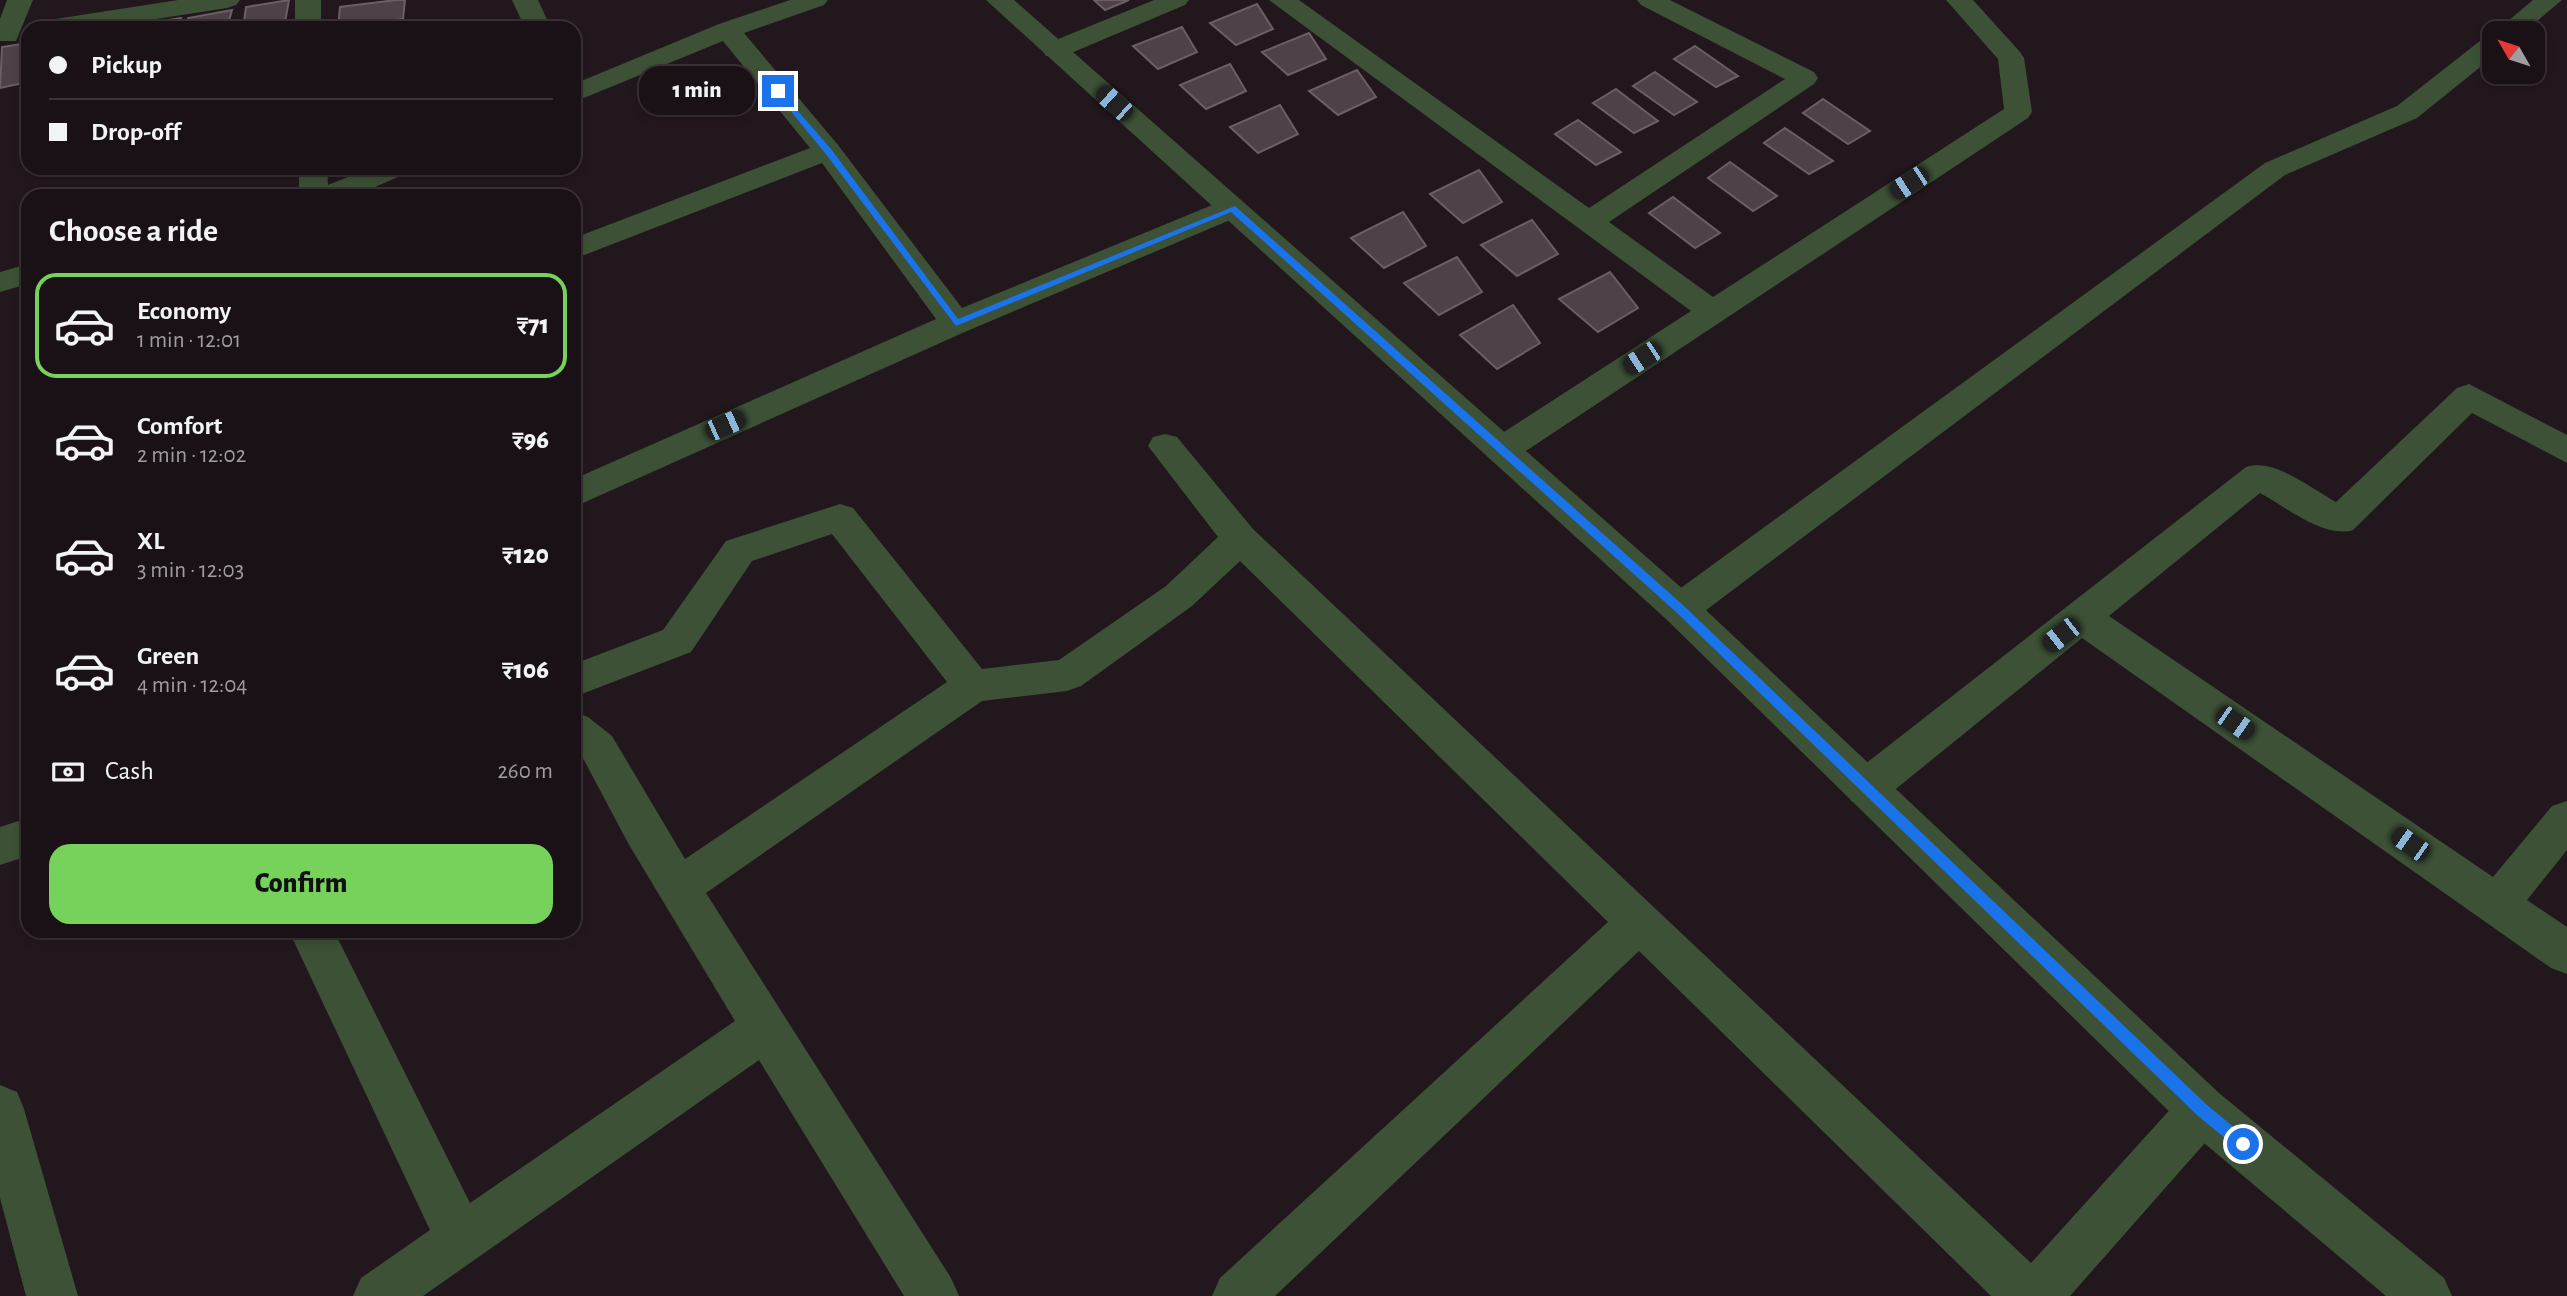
<!DOCTYPE html>
<html lang="en">
<head>
<meta charset="utf-8">
<style>
	:root { --surface:#1a1116; --page:#271f23; --text:#f1f3f6; --muted:#9f9da1; --line:#383135; --accent:#76d25a }
	body { margin:0; font-family:"Alegreya Sans",sans-serif; background:var(--page); color:var(--text); height:100vh; display:flex; flex-direction:column; font-size:26px; white-space:nowrap }
	* { box-sizing:border-box; margin:0 }
	p { font-size:23px; color:var(--muted) }
	.icon { flex:none; width:38px; height:38px; fill:none; stroke:currentColor; stroke-width:2; stroke-linecap:round; stroke-linejoin:round }
	.map { position:relative; flex:1; overflow:hidden }
	.details { position:absolute; left:21px; top:189px; width:560px; height:749px; display:flex; flex-direction:column; background:var(--surface); border-radius:21px; box-shadow:0 4px 10px #0003,0 0 0 2px var(--line) }
	.details>* { flex:none }
	.top-card { position:absolute; left:21px; top:21px; width:560px; height:154px; border-radius:21px; box-shadow:0 4px 10px #0003,0 0 0 2px var(--line); display:grid; align-content:center; height:154px; padding:0 28px; background:var(--surface) }
	.needle { width:46px; rotate:309deg }
	.controls { position:absolute; left:2482px; top:21px; display:grid; gap:14px }
	.controls a { display:grid; place-items:center; width:63px; height:63px; border-radius:14px; background:var(--surface); box-shadow:0 4px 10px #0003,0 0 0 2px var(--line); font-size:35px }
	.end { position:absolute; width:32px; height:32px; margin:-16px; border:9px solid #1a73e8; background:#fff; box-shadow:0 0 0 4px #fff }
	.from { border-radius:50% }
	.bubble { position:absolute; height:49px; border-radius:21px; background:var(--surface); box-shadow:0 4px 10px #0003,0 0 0 2px var(--line); font-size:23px; font-weight:800; line-height:49px; text-align:center }
	.car { position:absolute; width:21px; height:42px; margin:-21px -10px; border-radius:9px; box-shadow:0 0 5px 2px #0007; background:linear-gradient(#222 24%,#8ab4d8 0 40%,#222 0 76%,#8ab4d8 0 86%,#222 0) }
	.top-card b { display:flex; align-items:center; gap:24px; height:66px; font-size:26px }
	.top-card b+b { border-top:2px solid var(--line) }
	.top-card i { width:18px; height:18px; background:var(--text) }
	ul { padding:0; list-style:none }
	li { display:flex; align-items:center; gap:21px; height:105px; margin:0 14px 10px; padding:0 14px; border:4px solid transparent; border-radius:21px }
	li div { flex:1 }
	li b { display:block; font-size:26px }
	li em { font-style:normal; font-weight:800 }
	li.active { border-color:var(--accent) }
	li>.icon { width:63px; height:63px; stroke-width:1.5 }
	h2 { padding:0 28px; font-size:32px; line-height:84px }
	.pay { display:flex; align-items:center; gap:18px; height:77px; padding:0 28px; font-size:26px }
	.pay p { margin-inline-start:auto }
	.cta { display:flex; gap:14px; margin-top:auto; padding:14px 28px }
	.cta a { flex:1; height:80px; border-radius:21px; background:var(--accent); color:#111; font-size:28px; font-weight:800; line-height:80px; text-align:center }
	.map>svg:first-child { display:block }
	.building { fill:#4e4148; stroke:#6c5e65; stroke-width:2 }
	.lines { fill:none; stroke-linecap:round; stroke-linejoin:round }
	.minor { fill:#3c5136; fill-rule:evenodd }
	.tertiary { fill:#3c5136; fill-rule:evenodd }
	.route { fill:#1a73e8 }
</style>
</head>
<body>
<div class="map">
<svg width="2567" height="1296" viewBox="0 0 2567 1296">
	<rect width="100%" height="100%" fill="#22171d"/>
	<g class="building">
		<polygon points="289,0 284,28 243,28 246,7"/>
		<polygon points="396,0 405,0 403,19 338,28 340,7"/>
		<polygon points="1094,0 1129,0 1105,10"/>
		<polygon points="1257,4 1273,29 1236,45 1210,23"/>
		<polygon points="232,10 227,28 186,28 188,18"/>
		<polygon points="181,18 178,28 136,28 136,25"/>
		<polygon points="1182,27 1197,52 1158,69 1133,46"/>
		<polygon points="1309,33 1326,59 1288,75 1262,52"/>
		<polygon points="28,43 28,82 0,88 2,47"/>
		<polygon points="1695,46 1738,76 1716,87 1674,59"/>
		<polygon points="1230,64 1246,91 1206,109 1180,85"/>
		<polygon points="1357,70 1376,97 1338,115 1309,91"/>
		<polygon points="1655,72 1697,102 1674,115 1633,86"/>
		<polygon points="1616,89 1658,121 1634,133 1593,103"/>
		<polygon points="1823,99 1870,131 1848,144 1803,113"/>
		<polygon points="1280,105 1298,134 1258,153 1230,127"/>
		<polygon points="1578,120 1621,152 1596,165 1555,134"/>
		<polygon points="1785,128 1833,161 1809,174 1764,143"/>
		<polygon points="1730,162 1777,196 1753,211 1708,178"/>
		<polygon points="1479,170 1502,202 1463,223 1430,194"/>
		<polygon points="1673,197 1720,233 1695,248 1649,213"/>
		<polygon points="1403,212 1426,246 1384,268 1351,238"/>
		<polygon points="1532,220 1558,254 1517,276 1481,245"/>
		<polygon points="1457,257 1482,292 1439,315 1404,283"/>
		<polygon points="1610,272 1638,308 1598,332 1559,299"/>
		<polygon points="1513,305 1540,343 1497,369 1460,335"/>
	</g>
	<g class="lines">
		<g class="minor">
			<polygon points="7,0 33,0 16,41 0,41 0,19"/>
			<polygon points="178,0 240,0 236,5 227,8 98,28 36,28 40,22 49,20"/>
			<rect x="295" y="0" width="26" height="28"/>
			<polygon points="512,0 538,0 551,28 525,28"/>
			<polygon points="790,0 828,0 824,5 744,33 838,145 962,308 1222,201 1232,199 1242,201 1247,208 1242,215 967,331 574,507 574,479 936,319 822,163 574,259 574,238 810,148 723,41 574,102 574,84 719,24"/>
			<polygon points="1154,0 1189,0 1185,5 1064,56 1046,56 1042,50 1046,44"/>
			<polygon points="1269,0 1299,0 1589,208 1785,79 1641,5 1637,0 1670,0 1814,72 1818,78 1814,84 1609,222 1713,297 2004,109 1998,59 1946,0 1973,0 2020,52 2024,58 2032,112 2028,118 1514,459 1502,463 1490,459 1485,450 1490,441 1691,311"/>
			<polygon points="2533,0 2562,0 2523,33 2494,33"/>
			<polygon points="2494,35 2494,56 2417,118 2285,175 1693,620 1680,624 1667,620 1661,609 1667,598 2265,163 2397,106 2485,37"/>
			<polygon points="299,168 327,168 328,185 370,168 409,168 405,174 354,196 299,196"/>
			<polygon points="28,264 28,284 0,292 0,272"/>
			<path d="M2469,384l98,51v28l-95,-50 -119,117c-29,9 -67,-23 -93,-37l-151,123 384,261 59,-71 15,-5v49l-40,50 40,27v47l-16,-6 -469,-330 -201,163 -15,5 -15,-5 -6,-13 6,-13 395,-308c28,-9 65,21 90,35l121,-114z"/>
			<polygon points="1165,434 1177,437 1253,529 2031,1263 2185,1093 2202,1086 2219,1093 2226,1110 2219,1127 2070,1296 1991,1296 1639,951 1275,1296 1212,1296 1220,1278 1608,922 1240,561 1192,606 1081,686 1067,691 982,701 706,893 951,1278 959,1296 904,1296 759,1060 423,1296 353,1296 361,1278 430,1230 289,931 334,931 470,1203 735,1021 628,843 584,760 574,752 574,712 588,717 612,736 685,859 947,682 832,534 752,561 691,652 574,697 574,664 663,630 726,541 840,504 853,508 982,669 1059,660 1166,586 1218,537 1148,446 1153,437"/>
			<polygon points="28,818 28,856 0,865 0,827"/>
			<polygon points="0,1085 17,1092 24,1109 78,1296 26,1296 0,1198"/>
		</g>
		<polygon class="tertiary" points="986,0 1014,0 1693,598 2219,1093 2444,1278 2452,1296 2386,1296 2185,1127 1667,620"/>
	</g>
	<polygon class="route" points="778,88 831,149 958,319 1235,206 1684,606 2207,1105 2248,1139 2248,1149 2238,1149 2197,1115 1676,612 1231,212 956,326 825,153 775,92"/>
</svg>
<div class="controls">
<a><svg class="needle" viewBox="-14 -14 28 28"><path d="M0-13l5 13h-10z" fill="#e53935"/><path d="M0 13l5-13h-10z" fill="#9f9da1"/></svg></a>
</div>
<i class="end from" style="left:2243px;top:1144px"></i>
<i class="end" style="left:778px;top:91px"></i>
<div class="bubble" style="left:639px;top:66px;width:116px">1 min</div>
<i class="car" style="left:1114px;top:103px;rotate:312deg"></i>
<i class="car" style="left:1909px;top:183px;rotate:237deg"></i>
<i class="car" style="left:1642px;top:358px;rotate:237deg"></i>
<i class="car" style="left:725px;top:425px;rotate:66deg"></i>
<i class="car" style="left:2061px;top:635px;rotate:232deg"></i>
<i class="car" style="left:2235px;top:723px;rotate:125deg"></i>
<i class="car" style="left:2410px;top:844px;rotate:305deg"></i>
<div class="top-card">
<b><i class="from"></i>Pickup</b>
<b><i></i>Drop-off</b>
</div>
<section class="details">
<h2>Choose a ride</h2>
<ul>
<li class="active"><svg class="icon" aria-label="car" viewBox="0 0 24 24"><path d="M5 17H2v-5l4-1 3-4h7l3 4 3 1v5h-3M9 17h6M6 11h13"/><circle cx="7" cy="17" r="2"/><circle cx="17" cy="17" r="2"/></svg><div><b>Economy</b><p>1 min · 12:01</p></div><em>₹71</em></li>
<li><svg class="icon" aria-label="car" viewBox="0 0 24 24"><path d="M5 17H2v-5l4-1 3-4h7l3 4 3 1v5h-3M9 17h6M6 11h13"/><circle cx="7" cy="17" r="2"/><circle cx="17" cy="17" r="2"/></svg><div><b>Comfort</b><p>2 min · 12:02</p></div><em>₹96</em></li>
<li><svg class="icon" aria-label="car" viewBox="0 0 24 24"><path d="M5 17H2v-5l4-1 3-4h7l3 4 3 1v5h-3M9 17h6M6 11h13"/><circle cx="7" cy="17" r="2"/><circle cx="17" cy="17" r="2"/></svg><div><b>XL</b><p>3 min · 12:03</p></div><em>₹120</em></li>
<li><svg class="icon" aria-label="car" viewBox="0 0 24 24"><path d="M5 17H2v-5l4-1 3-4h7l3 4 3 1v5h-3M9 17h6M6 11h13"/><circle cx="7" cy="17" r="2"/><circle cx="17" cy="17" r="2"/></svg><div><b>Green</b><p>4 min · 12:04</p></div><em>₹106</em></li>
</ul>
<div class="pay"><svg class="icon" aria-label="cash" viewBox="0 0 24 24"><path d="M3 7h18v10H3z"/><circle cx="12" cy="12" r="2"/></svg>Cash<p>260 m</p></div>
<div class="cta"><a>Confirm</a></div>
</section>
</div>
</body>
</html>
